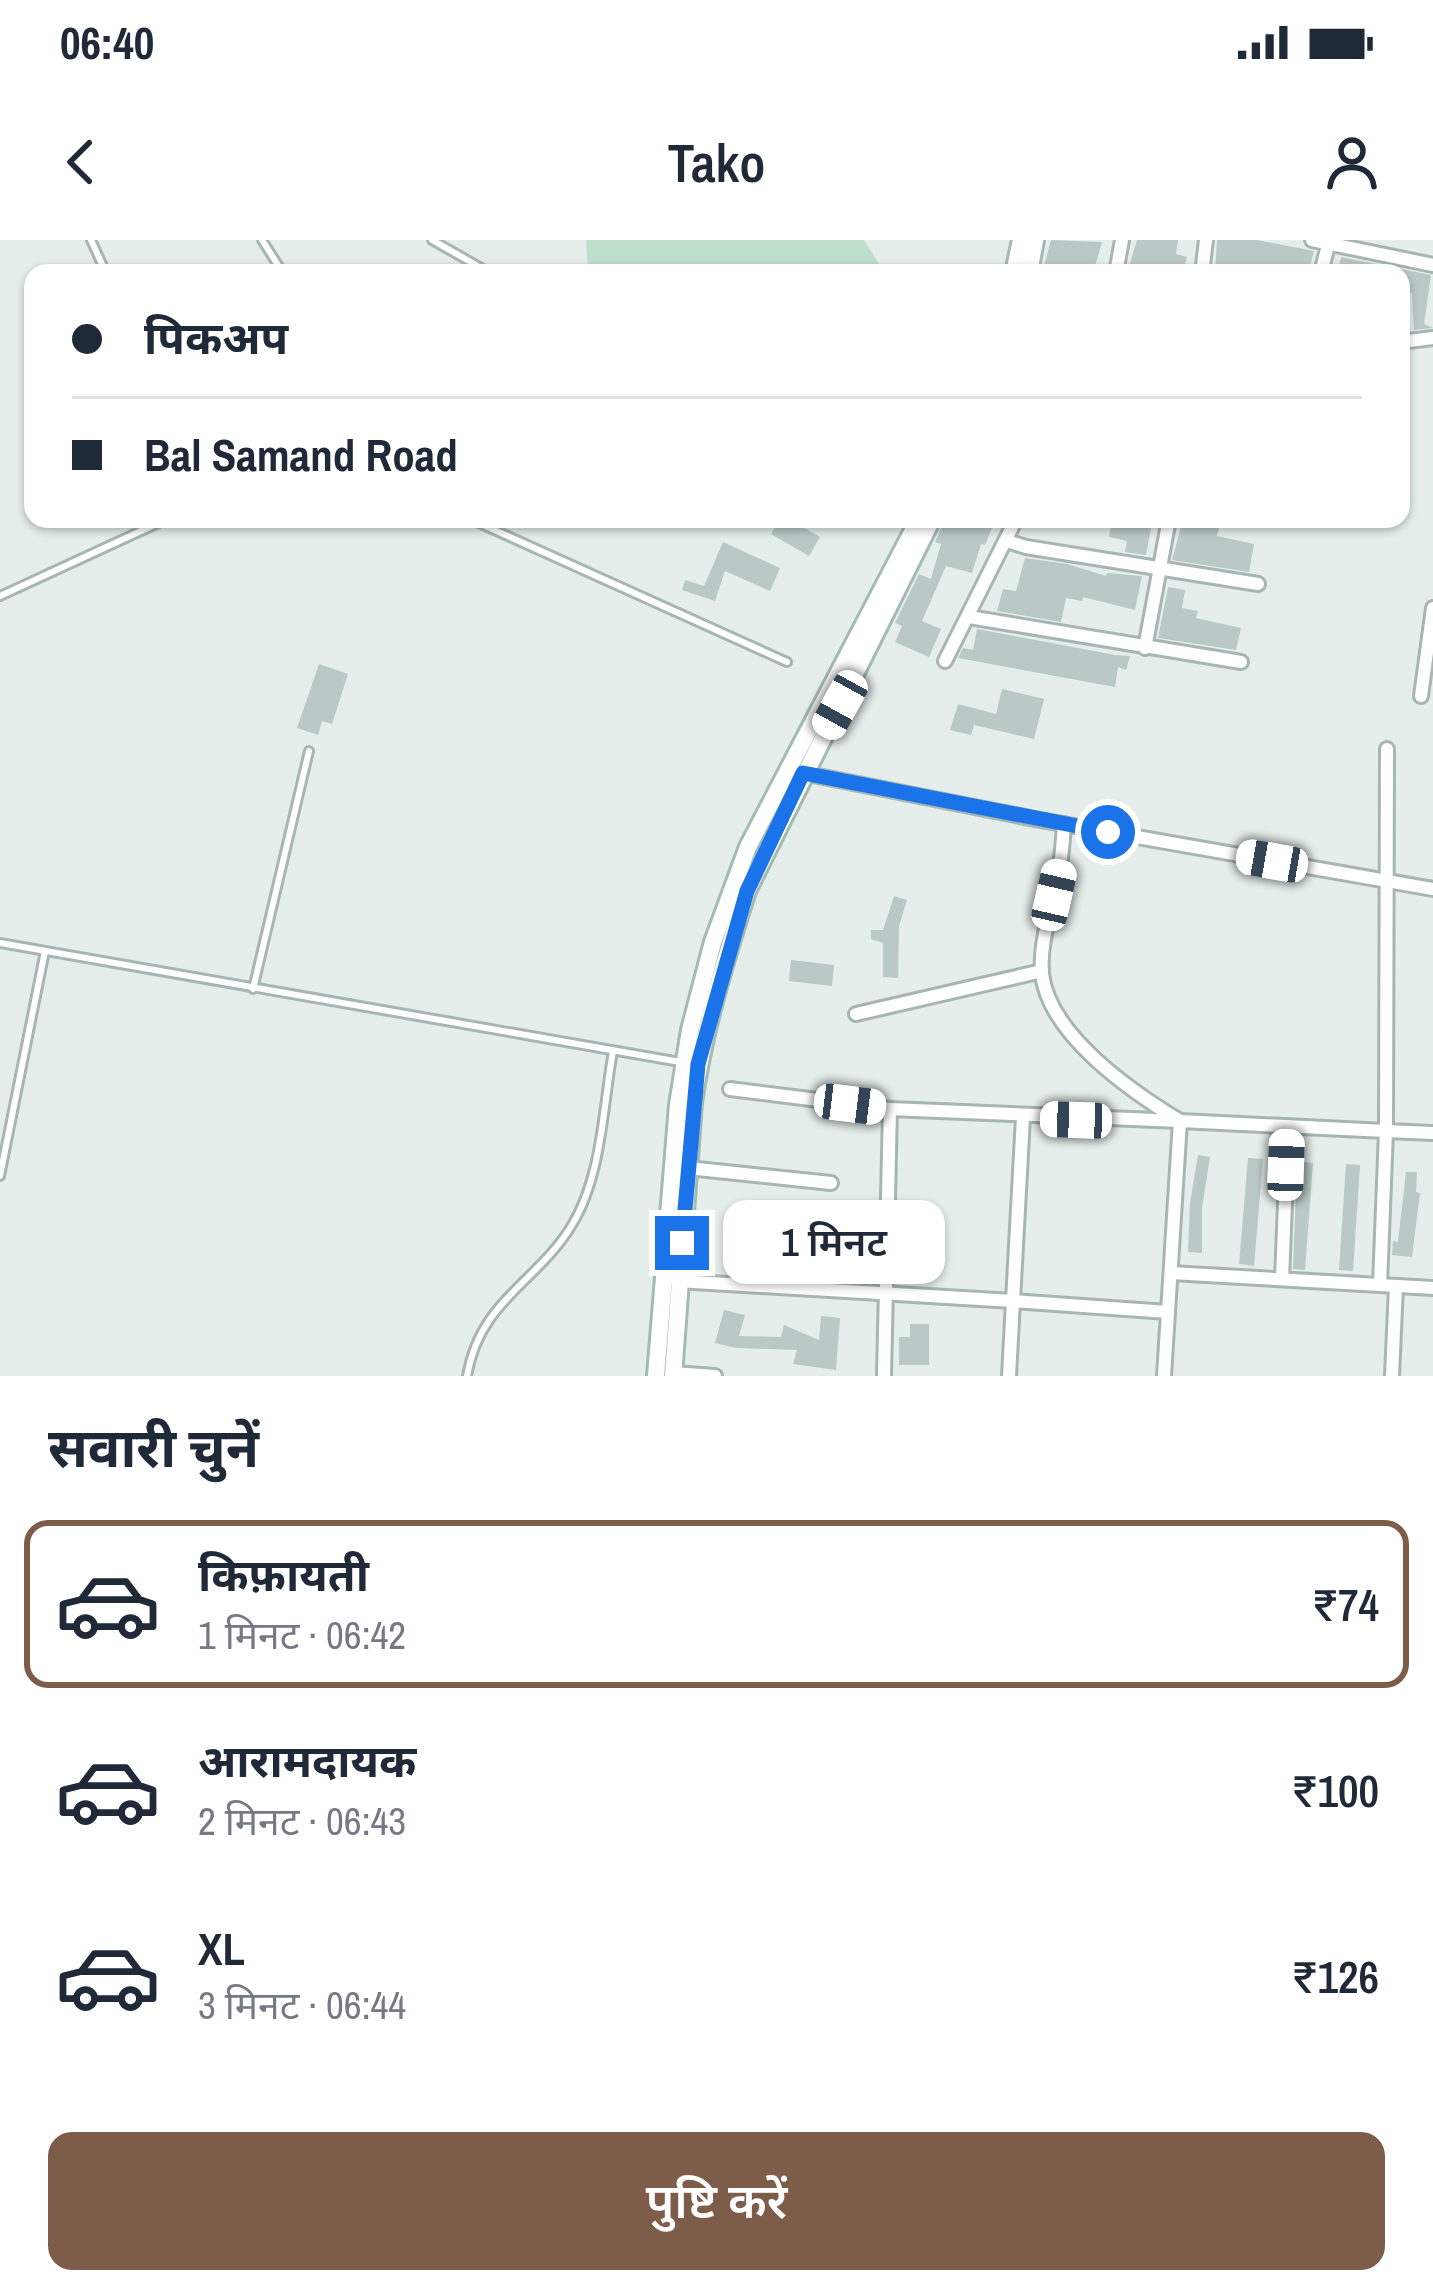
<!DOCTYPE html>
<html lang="hi">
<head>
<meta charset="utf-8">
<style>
	:root { --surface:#fff; --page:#f2f2f3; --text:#1f2937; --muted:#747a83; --line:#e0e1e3; --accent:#7d5c49 }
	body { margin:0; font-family:"Archivo Narrow","Noto Sans Devanagari",sans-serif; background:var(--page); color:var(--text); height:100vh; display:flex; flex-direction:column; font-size:45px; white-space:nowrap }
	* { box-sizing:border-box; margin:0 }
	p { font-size:39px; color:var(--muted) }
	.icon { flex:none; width:66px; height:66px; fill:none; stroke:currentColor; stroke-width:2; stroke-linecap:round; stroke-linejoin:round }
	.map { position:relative; height:1136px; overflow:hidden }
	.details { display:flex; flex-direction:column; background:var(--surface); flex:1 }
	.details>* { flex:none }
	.guide { position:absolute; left:24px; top:24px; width:1386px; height:264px; border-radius:24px; box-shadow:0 3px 9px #0004; display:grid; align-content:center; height:264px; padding:0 48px; background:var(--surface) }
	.end { position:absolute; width:54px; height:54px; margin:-27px; border:15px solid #1a73e8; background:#fff; box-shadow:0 0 0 6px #fff }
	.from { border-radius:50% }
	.bubble { position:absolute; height:84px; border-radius:24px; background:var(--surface); box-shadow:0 3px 9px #0004; font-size:39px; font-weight:600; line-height:84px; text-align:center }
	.car { position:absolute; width:36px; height:72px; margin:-36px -18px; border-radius:15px; box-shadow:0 0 9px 3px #0007; background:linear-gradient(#fff 24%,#345 0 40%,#fff 0 76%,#345 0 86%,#fff 0) }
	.guide b { display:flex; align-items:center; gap:42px; height:114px; font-size:45px }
	.guide b+b { border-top:3px solid var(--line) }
	.guide i { width:30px; height:30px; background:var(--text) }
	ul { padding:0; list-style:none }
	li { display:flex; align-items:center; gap:36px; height:168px; margin:0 24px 18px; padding:0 24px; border:6px solid transparent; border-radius:24px }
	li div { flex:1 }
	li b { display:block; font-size:45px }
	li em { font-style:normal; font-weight:600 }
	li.current { border-color:var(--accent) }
	li>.icon { width:108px; height:108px; stroke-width:1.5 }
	h2 { padding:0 48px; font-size:54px; line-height:144px }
	.primary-button { display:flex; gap:24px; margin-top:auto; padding:24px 48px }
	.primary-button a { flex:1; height:138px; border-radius:24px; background:var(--accent); color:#fff; font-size:48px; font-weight:600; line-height:138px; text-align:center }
	.status { display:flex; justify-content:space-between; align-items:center; height:84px; padding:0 60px; background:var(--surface); direction:ltr }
	.status svg { height:33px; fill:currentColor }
	header { display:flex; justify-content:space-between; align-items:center; height:156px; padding:0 48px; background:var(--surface); font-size:54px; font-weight:600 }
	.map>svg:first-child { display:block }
	.park { fill:#bedfcc }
	.building { fill:#bac9c5 }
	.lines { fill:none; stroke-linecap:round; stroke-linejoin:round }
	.service-casing { stroke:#a7b6b3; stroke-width:12 }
	.minor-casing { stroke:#a7b6b3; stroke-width:18 }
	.secondary-casing { stroke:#a3bab5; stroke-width:22 }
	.service { stroke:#fff; stroke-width:6 }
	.minor { stroke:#fff; stroke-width:12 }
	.secondary { stroke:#fff; stroke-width:16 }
	.route { stroke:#1a73e8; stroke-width:15 }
</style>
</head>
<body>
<div class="status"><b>06:40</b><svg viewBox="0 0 49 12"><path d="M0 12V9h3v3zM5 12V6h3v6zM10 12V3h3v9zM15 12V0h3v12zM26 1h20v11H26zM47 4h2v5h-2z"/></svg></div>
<header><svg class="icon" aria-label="back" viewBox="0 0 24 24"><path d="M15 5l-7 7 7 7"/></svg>Tako<svg class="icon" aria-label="person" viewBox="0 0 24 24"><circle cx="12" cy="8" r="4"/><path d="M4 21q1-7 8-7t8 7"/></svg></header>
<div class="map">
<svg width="1433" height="1136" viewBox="0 0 1433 1136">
	<rect width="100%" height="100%" fill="#e5eeeb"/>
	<polygon class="park" points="586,0 864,0 884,32 588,33"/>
	<g class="building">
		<polygon points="1051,0 1102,2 1093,33 1042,33"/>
		<polygon points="1137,0 1178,0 1176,14 1187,17 1183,33 1127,33"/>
		<polygon points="1217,0 1257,0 1314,11 1309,30 1304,33 1215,33"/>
		<polygon points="1341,17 1431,35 1424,84 1433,88 1414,90 1412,53 1401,52 1401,33 1337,33"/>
		<polygon points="779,279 788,279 820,297 809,316 771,294"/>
		<polygon points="945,279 996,279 985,305 981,304 972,333 946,326 922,381 941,389 929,417 895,402 902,386 895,383 919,334 931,339 941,304 935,302"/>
		<polygon points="1183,279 1221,279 1217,296 1254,304 1249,332 1172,320"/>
		<polygon points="1112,280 1151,288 1146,315 1125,312 1127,301 1109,297"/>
		<polygon points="723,302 780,328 770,351 725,331 715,361 682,350 685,340 704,346"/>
		<polygon points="1025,318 1067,324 1106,336 1107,333 1142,336 1135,370 1083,357 1082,361 1066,358 1061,382 997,371 1003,349 1016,351"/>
		<polygon points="1168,347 1185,350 1182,368 1198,371 1196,378 1241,388 1236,410 1158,398"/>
		<polygon points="977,389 1115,415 1130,416 1126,430 1118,427 1115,447 958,418 963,408 973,410"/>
		<polygon points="319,424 348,434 332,484 322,481 318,495 297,488"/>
		<polygon points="1002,449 1044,459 1034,499 974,485 971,495 950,490 958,464 996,474"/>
		<polygon points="894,656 907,660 899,686 898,738 883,737 883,703 871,699 871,690 883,690"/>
		<polygon points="791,720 834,725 832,746 789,741"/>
		<polygon points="1198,915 1210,917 1202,968 1202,1013 1188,1012 1190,963"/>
		<polygon points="1248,918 1263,919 1254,1026 1239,1024"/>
		<polygon points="1297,921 1313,923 1305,1030 1293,1029"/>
		<polygon points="1346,924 1360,925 1353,1031 1339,1030"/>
		<polygon points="1406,932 1417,932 1416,952 1420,953 1412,1017 1392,1015 1393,1001 1398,1002"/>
		<polygon points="922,977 940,982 929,1025 910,1020"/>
		<polygon points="766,984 793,991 787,1016 759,1009"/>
		<polygon points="833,984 851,988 846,1007 868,1006 869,1022 852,1023 825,1014"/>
		<polygon points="724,1070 745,1075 739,1096 781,1097 784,1085 819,1100 821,1076 840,1078 836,1130 793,1124 797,1110 736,1108 715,1103"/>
		<polygon points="910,1084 929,1084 929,1125 899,1125 899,1097 910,1097"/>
	</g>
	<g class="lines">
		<g class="service-casing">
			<g id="service">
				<polyline points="91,0 106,33"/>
				<polyline points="262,0 283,33"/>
				<polyline points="432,0 490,33"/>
				<polyline points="470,279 787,422"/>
				<polyline points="0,356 167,279"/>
				<polyline points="0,703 680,822"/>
				<polyline points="253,749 309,511"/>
				<polyline points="0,936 45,711"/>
				<path d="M467,1136c13,-76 70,-93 105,-151 30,-49 31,-118 41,-174"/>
			</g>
		</g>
		<g class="minor-casing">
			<g id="minor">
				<polyline points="1312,0 1433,25"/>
				<polyline points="1116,33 1122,0"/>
				<polyline points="1202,33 1206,0"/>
				<polyline points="1321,33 1329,1"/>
				<polyline points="1401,102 1433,98"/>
				<polyline points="1007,301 1026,307 1258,344"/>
				<polyline points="969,377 1241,422"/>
				<polyline points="1145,408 1169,279"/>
				<polyline points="945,421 1016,279"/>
				<polyline points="1421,456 1433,368"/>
				<polyline points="1387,509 1386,891 1433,893"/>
				<polyline points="803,533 1040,580 1433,649"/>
				<path d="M1064,584c-1,16 -2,32 -5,47 -5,34 -20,68 -17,103 7,61 90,118 138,147l206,10 -6,154"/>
				<polyline points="856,774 1042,731"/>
				<polyline points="730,849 890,869 1180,881 1164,1136"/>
				<polyline points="688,928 831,943"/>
				<polyline points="1171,1033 1433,1048"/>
				<polyline points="1282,1039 1288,887"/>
				<polyline points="677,1041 1013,1061 1023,877"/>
				<polyline points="673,1133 715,1136"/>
				<polyline points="884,1136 890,869"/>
				<polyline points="1009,1136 1013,1061 1168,1072"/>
				<polyline points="1392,1136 1396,1046"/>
			</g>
		</g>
		<g class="secondary-casing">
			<g id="secondary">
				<polyline points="1014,33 1021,0"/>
				<polyline points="1029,33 1035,0"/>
				<polyline points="656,1136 678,865 690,790 713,702 748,607 919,279"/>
				<path d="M673,1136l20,-273c10,-72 32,-143 54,-212l185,-372"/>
			</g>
		</g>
		<use href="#service" class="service"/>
		<use href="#minor" class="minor"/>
		<use href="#secondary" class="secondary"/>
	</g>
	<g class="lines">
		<polyline class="route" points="682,1003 698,824 747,651 803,533 1108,592"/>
	</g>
</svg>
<i class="end from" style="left:1108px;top:592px"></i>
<i class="end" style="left:682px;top:1003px"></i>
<div class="bubble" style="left:723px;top:960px;width:222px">1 मिनट</div>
<i class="car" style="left:840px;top:465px;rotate:209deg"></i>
<i class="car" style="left:1272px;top:621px;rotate:280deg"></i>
<i class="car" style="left:1054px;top:655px;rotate:13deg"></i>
<i class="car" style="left:850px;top:864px;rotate:97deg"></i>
<i class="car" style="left:1076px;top:880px;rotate:272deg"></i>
<i class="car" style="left:1286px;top:925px;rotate:2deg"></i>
<div class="guide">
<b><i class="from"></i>पिकअप</b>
<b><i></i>Bal Samand Road</b>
</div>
</div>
<section class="details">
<h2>सवारी चुनें</h2>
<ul>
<li class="current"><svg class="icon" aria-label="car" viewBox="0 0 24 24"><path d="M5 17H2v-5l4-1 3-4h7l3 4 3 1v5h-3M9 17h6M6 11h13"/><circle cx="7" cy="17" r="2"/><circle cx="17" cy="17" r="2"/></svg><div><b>किफ़ायती</b><p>1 मिनट · 06:42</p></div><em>₹74</em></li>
<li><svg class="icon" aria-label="car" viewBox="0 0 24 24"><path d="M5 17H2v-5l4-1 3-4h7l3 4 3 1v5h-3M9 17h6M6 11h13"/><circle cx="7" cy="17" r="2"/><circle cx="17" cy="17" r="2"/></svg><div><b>आरामदायक</b><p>2 मिनट · 06:43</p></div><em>₹100</em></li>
<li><svg class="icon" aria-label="car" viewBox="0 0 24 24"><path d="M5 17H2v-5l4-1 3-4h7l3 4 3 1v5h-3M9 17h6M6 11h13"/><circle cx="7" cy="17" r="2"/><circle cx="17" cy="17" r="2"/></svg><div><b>XL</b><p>3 मिनट · 06:44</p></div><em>₹126</em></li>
</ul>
<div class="primary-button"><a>पुष्टि करें</a></div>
</section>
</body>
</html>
